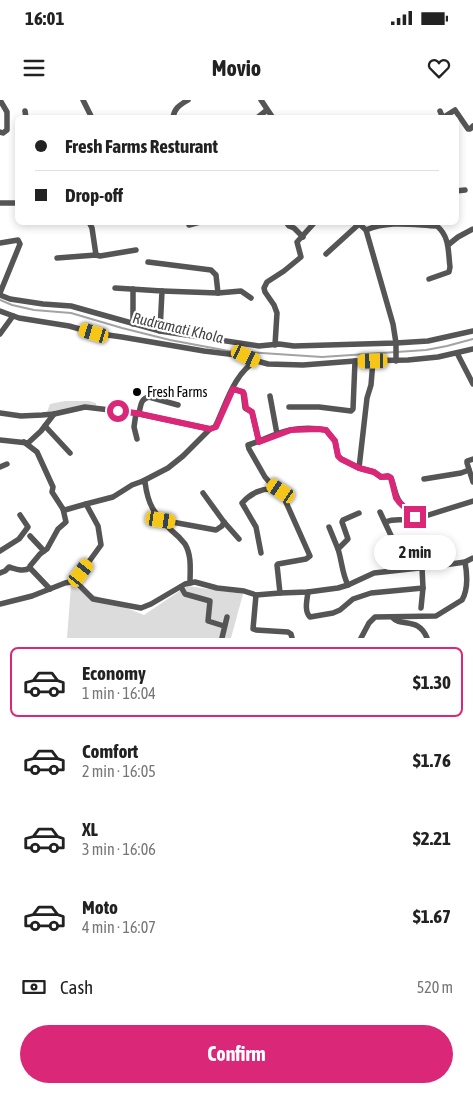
<!DOCTYPE html>
<html lang="en">
<head>
<meta charset="utf-8">
<style>
	:root { --surface:#fff; --page:#f2f2f2; --text:#222; --muted:#767676; --line:#e0e0e0; --accent:#db2777 }
	body { margin:0; font-family:"Asap Condensed",sans-serif; background:var(--page); color:var(--text); height:100vh; display:flex; flex-direction:column; font-size:19px; white-space:nowrap }
	* { box-sizing:border-box; margin:0 }
	p { font-size:16px; color:var(--muted) }
	.icon { flex:none; width:28px; height:28px; fill:none; stroke:currentColor; stroke-width:2; stroke-linecap:round; stroke-linejoin:round }
	.map { position:relative; height:538px; overflow:hidden }
	.details { display:flex; flex-direction:column; background:var(--surface); flex:1 }
	.details>* { flex:none }
	.banner { position:absolute; left:15px; top:15px; width:444px; height:110px; border-radius:8px; box-shadow:0 2px 8px #0003; display:grid; align-content:center; height:110px; padding:0 20px; background:var(--surface) }
	.end { position:absolute; width:22px; height:22px; margin:-11px; border:6px solid #db2777; background:#fff; box-shadow:0 0 0 2px #fff }
	.from { border-radius:50% }
	.bubble { position:absolute; height:35px; border-radius:18px; background:var(--surface); box-shadow:0 2px 8px #0003; font-size:16px; font-weight:700; line-height:35px; text-align:center }
	.car { position:absolute; width:15px; height:30px; margin:-15px -8px; border-radius:6px; box-shadow:0 0 4px 1px #0007; background:linear-gradient(#f5c518 24%,#345 0 40%,#f5c518 0 76%,#345 0 86%,#f5c518 0) }
	.banner b { display:flex; align-items:center; gap:18px; height:48px; font-size:19px }
	.banner b+b { border-top:1px solid var(--line) }
	.banner i { width:12px; height:12px; background:var(--text) }
	ul { padding:9px 0 0; list-style:none }
	li { display:flex; align-items:center; gap:15px; height:70px; margin:0 10px 8px; padding:0 10px; border:2px solid transparent; border-radius:8px }
	li div { flex:1 }
	li b { display:block; font-size:19px }
	li em { font-style:normal; font-weight:700 }
	li.current { border-color:var(--accent) }
	li>.icon { width:45px; height:45px; stroke-width:1.5 }
	.pay { display:flex; align-items:center; gap:12px; height:55px; padding:0 20px; font-size:19px }
	.pay p { margin-inline-start:auto }
	.cta { display:flex; gap:10px; margin-top:auto; padding:10px 20px }
	.cta a { flex:1; height:58px; border-radius:30px; background:var(--accent); color:#fff; font-size:20px; font-weight:700; line-height:58px; text-align:center }
	.status { display:flex; justify-content:space-between; align-items:center; height:35px; padding:0 25px; background:var(--surface); direction:ltr }
	.status svg { height:14px; fill:currentColor }
	header { display:flex; justify-content:space-between; align-items:center; height:65px; padding:0 20px; background:var(--surface); font-size:22px; font-weight:700 }
	.map>svg:first-child { display:block }
	.green { fill:#dcdcdc }
	.lines { fill:none; stroke-linecap:round; stroke-linejoin:round }
	.stream { stroke:#a3a3a3; stroke-width:2 }
	.street { stroke:#555; stroke-width:5.5 }
	.route { stroke:#db2777; stroke-width:6 }
	.poi-dot { fill:#000; stroke:#fff; stroke-width:2 }
	.labels { text-anchor:middle; stroke-width:4.5; stroke-linejoin:round; paint-order:stroke }
	.poi-label { font-size:14px; fill:#000; stroke:#fff; text-anchor:start }
	.water-label { font-size:15px; font-style:italic; fill:#444; stroke:#fff }
</style>
</head>
<body>
<div class="status"><b>16:01</b><svg viewBox="0 0 49 12"><path d="M0 12V9h3v3zM5 12V6h3v6zM10 12V3h3v9zM15 12V0h3v12zM26 1h20v11H26zM47 4h2v5h-2z"/></svg></div>
<header><svg class="icon" aria-label="menu" viewBox="0 0 24 24"><path d="M4 6h16M4 12h16M4 18h16"/></svg>Movio<svg class="icon" aria-label="heart" viewBox="0 0 24 24"><path d="M12 20l-8-8c-3-5 5-10 8-4 3-6 11-1 8 4z"/></svg></header>
<div class="map">
<svg width="473" height="538" viewBox="0 0 473 538">
	<rect width="100%" height="100%" fill="#fff"/>
	<g class="green">
		<polygon points="65,301 89,301 96,303 96,307 47,312 50,304"/>
		<polygon points="71,486 144,515 187,486 243,494 231,538 67,538"/>
	</g>
	<g class="lines">
		<polyline class="stream" points="0,200 12,205 34,210 71,213 122,228 170,240 229,251 322,257 426,250 447,246 473,239"/>
		<g class="street">
			<polyline points="0,0 7,12 7,30 3,33 0,32"/>
			<polyline points="83,0 92,18"/>
			<polyline points="261,0 273,18"/>
			<polyline points="25,11 26,18"/>
			<polyline points="440,11 442,16 444,17 455,10 468,29 470,29 473,26"/>
			<path d="M173,18c1,-10 7,-13 15,-18"/>
			<polyline points="257,18 267,10"/>
			<polyline points="456,91 465,90"/>
			<polyline points="0,103 18,103"/>
			<polyline points="89,122 92,128 96,155"/>
			<polyline points="286,122 289,126 294,128 303,137"/>
			<polyline points="357,122 366,130 393,224 396,243 396,261"/>
			<polyline points="189,125 200,122"/>
			<path d="M366,130c23,-10 47,-5 71,-4 13,11 11,26 13,41l-1,5 -20,7"/>
			<polyline points="0,143 18,140 20,144 0,193"/>
			<polyline points="448,145 458,137 473,129"/>
			<polyline points="326,154 359,124"/>
			<polyline points="57,158 96,155 100,156 136,150"/>
			<polyline points="148,162 211,170 216,175 218,193 162,191"/>
			<polyline points="115,188 162,191 160,231"/>
			<polyline points="133,189 133,224"/>
			<polyline points="218,193 241,191 251,198"/>
			<polyline points="0,195 10,199 43,204 71,206 160,231 259,246 279,244 294,246 396,243 428,241 473,231"/>
			<polyline points="0,211 19,218 69,226 94,233 122,237 204,251 245,256 257,261 268,264 303,265 355,261 408,260 438,257 473,249"/>
			<polyline points="0,234 13,216"/>
			<polyline points="275,245 277,213 274,205 265,192 264,188 267,182 284,171 301,157 297,142 315,122"/>
			<polyline points="457,253 473,284"/>
			<polyline points="233,289 243,292 245,308 252,312 259,342"/>
			<polyline points="270,296 277,334"/>
			<polyline points="289,307 319,307 351,311 353,309 355,261"/>
			<path d="M0,313l21,3 21,-1 12,-1 31,-7 50,6 75,16 5,-2c10,-20 20,-57 42,-66"/>
			<polyline points="136,313 134,327 137,339"/>
			<path d="M139,313c2,-7 1,-14 10,-16l29,8"/>
			<polyline points="45,326 70,353"/>
			<polyline points="0,340 28,343 41,331 54,314"/>
			<polyline points="24,342 37,352 53,387 52,392 63,409 65,410 86,404"/>
			<polyline points="473,359 467,361 467,363 473,382"/>
			<polyline points="0,367 7,364"/>
			<polyline points="359,368 367,298 371,285 373,261"/>
			<polyline points="424,379 461,373 469,370"/>
			<polyline points="143,381 168,368 183,356 210,329"/>
			<polyline points="203,393 224,422 239,439"/>
			<path d="M473,401l-54,17c-6,-1 -6,-3 -10,-7 -15,-12 -12,-17 -18,-33l-1,-1h-9l-7,-5 -15,-4 -18,-9 -3,-3 -3,-15 -9,-11c-11,-2 -25,-2 -36,0 -15,3 -28,11 -42,15l1,4 16,28 6,7 10,7 29,65 -4,3 -28,5 -1,1 3,28 28,-1 30,-4 10,-3 26,-12 63,-7 28,-4 8,-4"/>
			<polyline points="380,412 394,442 397,470"/>
			<polyline points="161,420 216,430 222,426 224,422"/>
			<path d="M385,422c13,-5 20,0 32,-3"/>
			<polyline points="329,427 338,449"/>
			<polyline points="30,436 44,451 47,449 58,429 66,422 63,409"/>
			<polyline points="0,451 19,439 28,427 20,415"/>
			<polyline points="44,451 40,454 30,466 30,468 50,489"/>
			<path d="M261,453l-5,-26 -14,-24c8,-9 22,-17 35,-13"/>
			<path d="M0,473l5,-2 4,-4c7,2 14,5 21,1"/>
			<path d="M75,481l26,-36 -3,-19 -12,-22 27,-7 19,-12 11,-4 2,1c3,24 9,31 26,48 5,4 10,9 14,14 7,12 5,26 5,39"/>
			<path d="M348,485c-6,-11 -6,-24 -10,-36l10,-10 -6,-17 1,-2 16,-7"/>
			<polyline points="181,487 185,494 210,501 208,521 224,526"/>
			<path d="M308,492c-1,8 -4,19 2,25l23,-4 7,-3 13,-11 18,-6 52,-5"/>
			<polyline points="256,495 253,529 256,530 288,532 291,534 292,538"/>
			<polyline points="0,504 32,496 65,483 75,481 93,499 141,508 151,504 185,484 195,482 217,488 244,491 256,495 280,493"/>
			<polyline points="421,508 423,488 422,468"/>
			<path d="M392,517c9,11 26,-1 35,21"/>
			<polyline points="222,538 227,517"/>
			<path d="M361,538l8,-15 6,-6 61,-1 26,-16c6,-10 5,-27 3,-38"/>
		</g>
	</g>
	<g class="lines">
		<polyline class="route" points="118,311 136,313 210,329 216,327 233,289 243,292 244,294 246,308 252,312 259,342 291,330 318,329 326,330 335,341 338,356 341,359 359,368 374,372 381,377 388,376 391,378 396,398 399,402 415,417"/>
	</g>
	<circle class="poi-dot" cx="137" cy="292" r="5"/>
	<g class="labels">
		<g class="poi-label">
			<text x="147" y="297">Fresh Farms</text>
		</g>
		<g class="water-label">
			<text transform="translate(178 228) rotate(13)" y="5">Rudramati Khola</text>
		</g>
	</g>
</svg>
<i class="end from" style="left:118px;top:311px"></i>
<i class="end" style="left:415px;top:417px"></i>
<div class="bubble" style="left:374px;top:435px;width:82px">2 min</div>
<i class="car" style="left:94px;top:233px;rotate:287deg"></i>
<i class="car" style="left:246px;top:256px;rotate:116deg"></i>
<i class="car" style="left:373px;top:261px;rotate:269deg"></i>
<i class="car" style="left:281px;top:391px;rotate:304deg"></i>
<i class="car" style="left:161px;top:420px;rotate:99deg"></i>
<i class="car" style="left:81px;top:473px;rotate:37deg"></i>
<div class="banner">
<b><i class="from"></i>Fresh Farms Resturant</b>
<b><i></i>Drop-off</b>
</div>
</div>
<section class="details">
<ul>
<li class="current"><svg class="icon" aria-label="car" viewBox="0 0 24 24"><path d="M5 17H2v-5l4-1 3-4h7l3 4 3 1v5h-3M9 17h6M6 11h13"/><circle cx="7" cy="17" r="2"/><circle cx="17" cy="17" r="2"/></svg><div><b>Economy</b><p>1 min · 16:04</p></div><em>$1.30</em></li>
<li><svg class="icon" aria-label="car" viewBox="0 0 24 24"><path d="M5 17H2v-5l4-1 3-4h7l3 4 3 1v5h-3M9 17h6M6 11h13"/><circle cx="7" cy="17" r="2"/><circle cx="17" cy="17" r="2"/></svg><div><b>Comfort</b><p>2 min · 16:05</p></div><em>$1.76</em></li>
<li><svg class="icon" aria-label="car" viewBox="0 0 24 24"><path d="M5 17H2v-5l4-1 3-4h7l3 4 3 1v5h-3M9 17h6M6 11h13"/><circle cx="7" cy="17" r="2"/><circle cx="17" cy="17" r="2"/></svg><div><b>XL</b><p>3 min · 16:06</p></div><em>$2.21</em></li>
<li><svg class="icon" aria-label="car" viewBox="0 0 24 24"><path d="M5 17H2v-5l4-1 3-4h7l3 4 3 1v5h-3M9 17h6M6 11h13"/><circle cx="7" cy="17" r="2"/><circle cx="17" cy="17" r="2"/></svg><div><b>Moto</b><p>4 min · 16:07</p></div><em>$1.67</em></li>
</ul>
<div class="pay"><svg class="icon" aria-label="cash" viewBox="0 0 24 24"><path d="M3 7h18v10H3z"/><circle cx="12" cy="12" r="2"/></svg>Cash<p>520 m</p></div>
<div class="cta"><a>Confirm</a></div>
</section>
</body>
</html>
